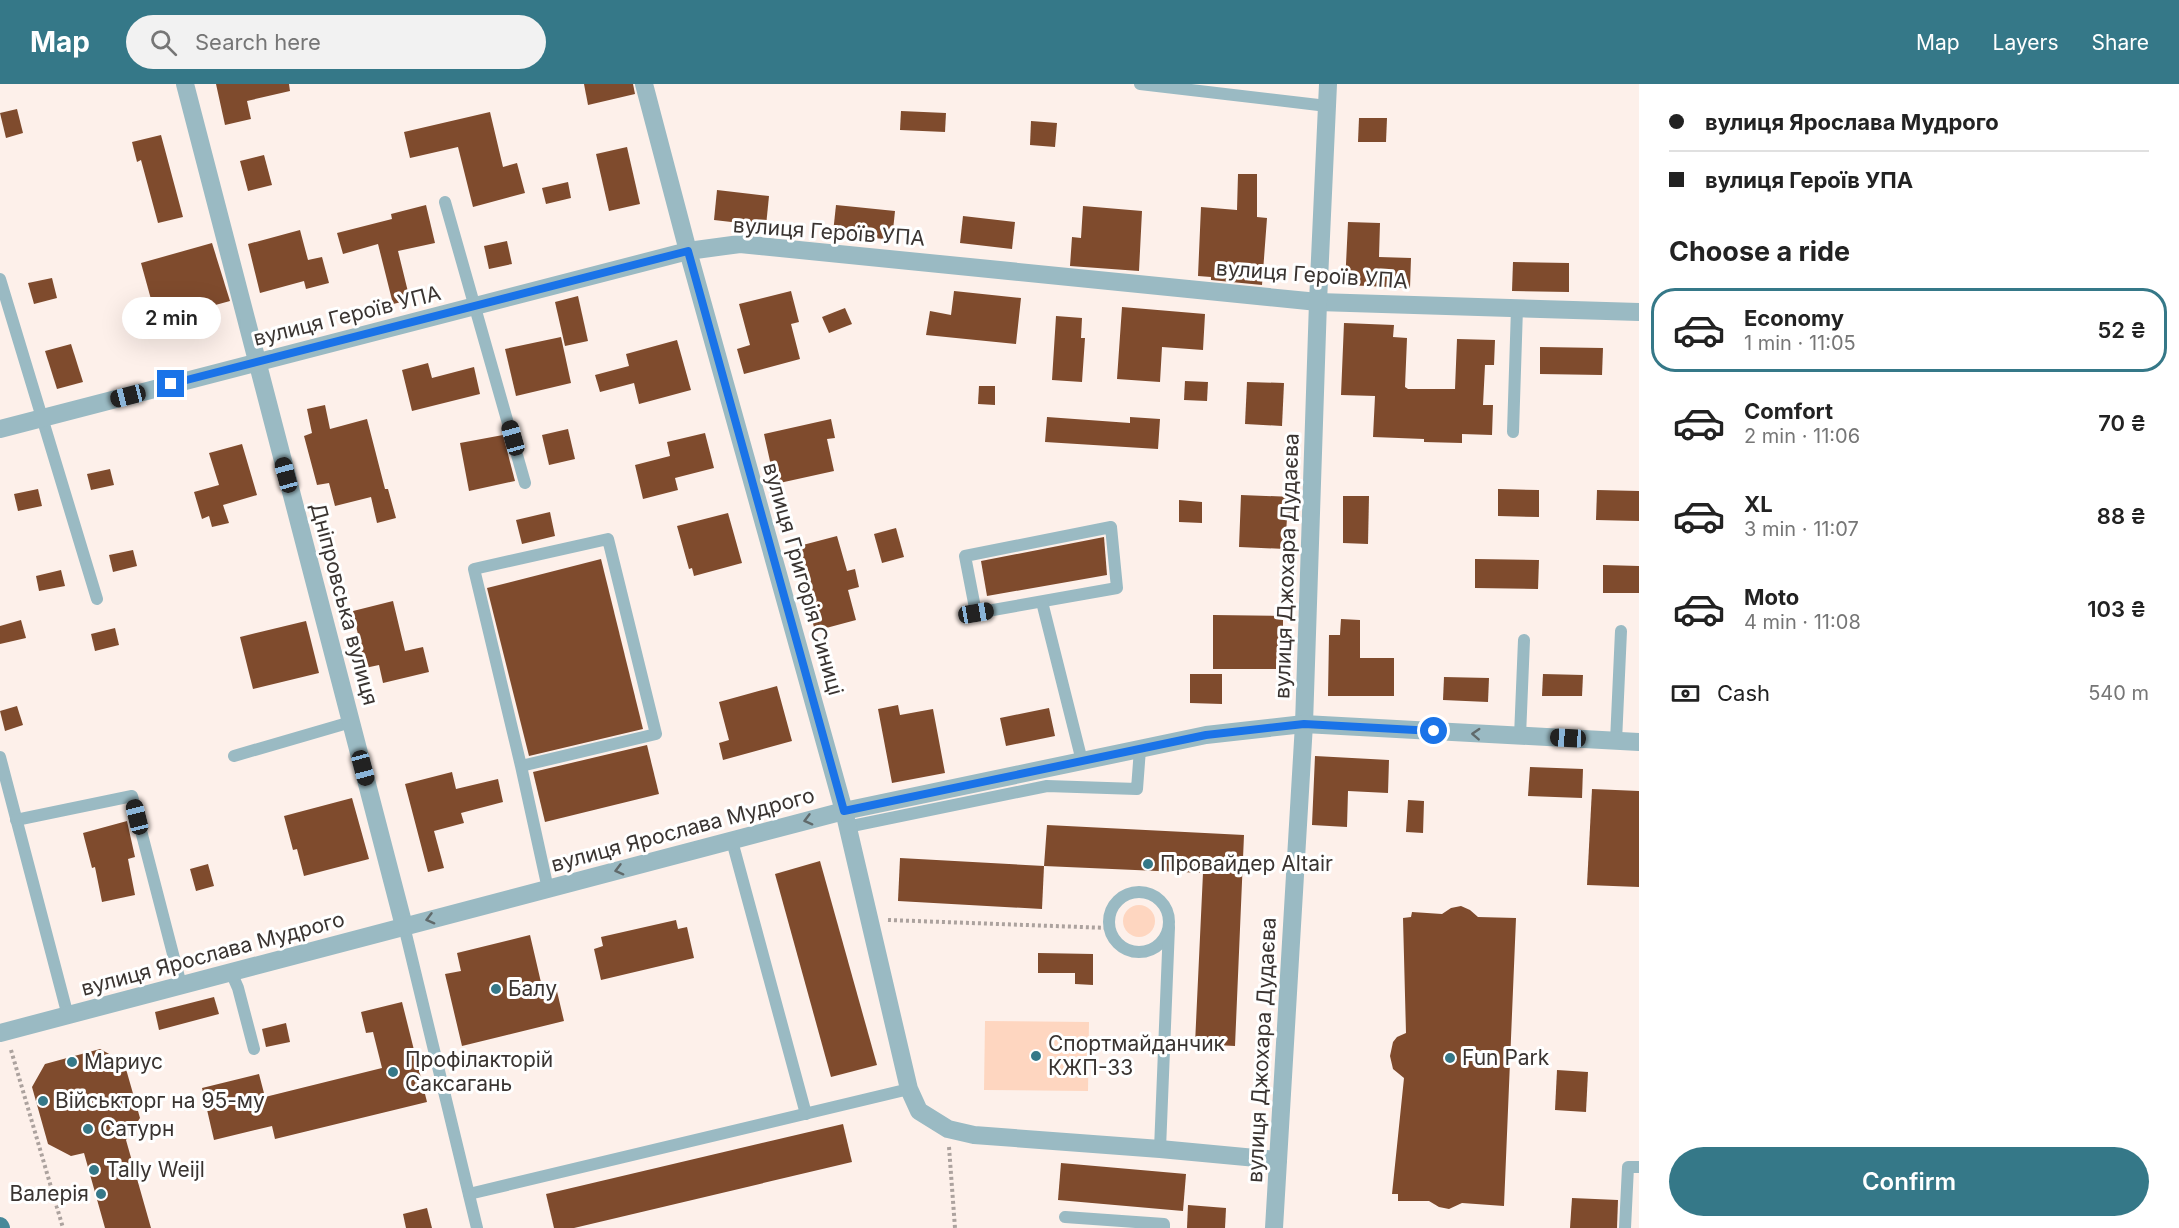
<!DOCTYPE html>
<html lang="en">
<head>
<meta charset="utf-8">
<style>
	:root { --surface:#fff; --page:#f2f2f2; --text:#222; --muted:#767676; --line:#e0e0e0; --accent:#357888 }
	body { margin:0; font-family:Inter,sans-serif; background:var(--page); color:var(--text); height:100vh; display:flex; flex-direction:column; font-size:22px; white-space:nowrap }
	* { box-sizing:border-box; margin:0 }
	p { font-size:20px; color:var(--muted) }
	.icon { flex:none; width:33px; height:33px; fill:none; stroke:currentColor; stroke-width:2; stroke-linecap:round; stroke-linejoin:round }
	.map { position:relative; flex:1; overflow:hidden }
	.panel { display:flex; flex-direction:column; background:var(--surface); width:540px }
	.panel>* { flex:none }
	.banner { display:grid; align-content:center; height:132px; padding:0 30px; background:var(--surface) }
	.end { position:absolute; width:27px; height:27px; margin:-14px; border:8px solid #1a73e8; background:#fff; box-shadow:0 0 0 3px #fff }
	.from { border-radius:50% }
	.bubble { position:absolute; height:42px; border-radius:21px; background:var(--surface); box-shadow:0 6px 24px #0002; font-size:20px; font-weight:600; line-height:42px; text-align:center }
	.car { position:absolute; width:18px; height:36px; margin:-18px -9px; border-radius:8px; box-shadow:0 0 4px 2px #0007; background:linear-gradient(#222 24%,#8ab4d8 0 40%,#222 0 76%,#8ab4d8 0 86%,#222 0) }
	.banner b { display:flex; align-items:center; gap:21px; height:57px; font-size:22px }
	.banner b+b { border-top:2px solid var(--line) }
	.banner i { width:15px; height:15px; background:var(--text) }
	ul { padding:0; list-style:none }
	li { display:flex; align-items:center; gap:18px; height:84px; margin:0 12px 9px; padding:0 18px; border:3px solid transparent; border-radius:24px }
	li div { flex:1 }
	li b { display:block; font-size:22px }
	li em { font-style:normal; font-weight:600 }
	li.on { border-color:var(--accent) }
	li>.icon { width:54px; height:54px; stroke-width:1.5 }
	h2 { padding:0 30px; font-size:27px; line-height:72px }
	.pay { display:flex; align-items:center; gap:15px; height:66px; padding:0 30px; font-size:22px }
	.pay p { margin-inline-start:auto }
	.primary-button { display:flex; gap:12px; margin-top:auto; padding:12px 30px }
	.primary-button a { flex:1; height:69px; border-radius:36px; background:var(--accent); color:#fff; font-size:24px; font-weight:600; line-height:69px; text-align:center }
	header { display:flex; align-items:center; gap:36px; box-sizing:border-box; height:84px; padding:0 30px; background:var(--accent); color:#fff }
	header strong { font-size:28px }
	nav { display:flex; gap:33px; margin-inline-start:auto; font-size:21px }
	.search { width:420px; height:54px; background:var(--page); display:flex; align-items:center; gap:15px; box-sizing:border-box; padding:0 21px; border-radius:33px; color:var(--muted); font-size:22px }
	main { display:flex; flex:1; min-height:0 }
	.map>svg:first-child { display:block }
	.green { fill:#fed6c0 }
	.building { fill:#7f4b2d }
	.lines { fill:none; stroke-linecap:round; stroke-linejoin:round }
	.path { stroke:#aca29e; stroke-width:4; stroke-dasharray:3 3; stroke-linecap:butt }
	.service { stroke:#9abac3; stroke-width:12 }
	.minor { stroke:#9abac3; stroke-width:18 }
	.tertiary { stroke:#9abac3; stroke-width:18 }
	.primary { stroke:#488999; stroke-width:18 }
	.oneway { stroke:#606a6b }
	.route { stroke:#1a73e8; stroke-width:8 }
	.poi-dot { fill:#357888; stroke:#fff; stroke-width:2 }
	.labels { text-anchor:middle; stroke-width:6; stroke-linejoin:round; paint-order:stroke }
	.street-label { font-size:21px; fill:#3a3431; stroke:#fff }
	.poi-label { font-size:21px; fill:#3a3431; stroke:#fff; text-anchor:start }
</style>
</head>
<body>
<header>
<strong>Map</strong>
<div class="search"><svg class="icon" aria-label="search" viewBox="0 0 24 24"><circle cx="10" cy="10" r="6"/><path d="M15 15l6 6"/></svg>Search here</div>
<nav><a>Map</a><a>Layers</a><a>Share</a></nav>
</header>
<main>
<div class="map">
<svg width="1639" height="1144" viewBox="0 0 1639 1144">
	<rect width="100%" height="100%" fill="#fdf0ea"/>
	<g class="green">
		<circle cx="1139" cy="837" r="16"/>
		<polygon points="985,937 1089,938 1088,1007 984,1006"/>
	</g>
	<g class="building">
		<polygon points="216,0 289,0 290,7 247,17 251,35 225,41"/>
		<polygon points="584,0 633,0 635,10 588,21"/>
		<polygon points="17,25 23,49 6,54 0,29"/>
		<polygon points="901,27 946,29 945,48 900,46"/>
		<polygon points="490,28 503,83 517,79 525,109 473,123 458,63 410,74 404,48"/>
		<polygon points="1359,34 1387,34 1386,58 1358,58"/>
		<polygon points="1031,37 1057,39 1055,63 1030,61"/>
		<polygon points="161,51 183,133 158,139 141,76 137,78 132,58"/>
		<polygon points="627,63 640,120 609,127 596,70"/>
		<polygon points="264,71 272,101 248,107 240,77"/>
		<polygon points="1238,90 1257,90 1257,133 1267,134 1262,201 1211,196 1211,193 1198,192 1201,123 1237,126"/>
		<polygon points="568,98 571,114 546,120 542,104"/>
		<polygon points="717,106 769,112 766,142 714,136"/>
		<polygon points="426,121 435,159 398,167 410,216 393,220 378,160 343,170 337,149 392,135 391,130"/>
		<polygon points="836,121 895,127 892,156 833,149"/>
		<polygon points="1083,122 1142,127 1139,187 1070,182 1072,153 1081,154"/>
		<polygon points="963,132 1015,138 1012,165 960,159"/>
		<polygon points="1348,138 1380,139 1379,173 1411,174 1410,204 1345,201"/>
		<polygon points="300,146 308,176 322,173 329,199 306,205 304,197 260,209 248,160"/>
		<polygon points="507,157 512,180 489,185 484,162"/>
		<polygon points="212,159 230,217 157,237 141,179"/>
		<polygon points="1513,178 1569,179 1569,208 1512,207"/>
		<polygon points="52,194 57,214 34,220 28,199"/>
		<polygon points="791,207 799,238 791,240 800,275 744,290 737,265 750,261 739,220"/>
		<polygon points="954,207 1021,214 1016,260 926,251 930,227 951,231"/>
		<polygon points="578,212 588,257 565,262 555,218"/>
		<polygon points="1122,223 1205,230 1203,266 1162,263 1160,298 1117,295"/>
		<polygon points="845,224 852,240 829,249 822,233"/>
		<polygon points="1056,232 1082,234 1081,254 1085,254 1082,298 1052,296"/>
		<polygon points="1344,239 1394,241 1393,253 1407,254 1405,303 1408,305 1455,305 1457,255 1495,256 1494,281 1485,281 1483,321 1493,321 1492,351 1462,350 1462,359 1424,358 1424,355 1373,353 1375,312 1341,311"/>
		<polygon points="561,253 571,299 516,312 505,265"/>
		<polygon points="677,256 691,306 639,320 634,299 600,308 595,291 629,282 626,270"/>
		<polygon points="71,260 83,298 57,305 45,267"/>
		<polygon points="1540,263 1603,264 1602,291 1540,290"/>
		<polygon points="428,279 432,294 474,283 480,310 412,327 402,286"/>
		<polygon points="1185,297 1208,298 1207,317 1184,316"/>
		<polygon points="1247,298 1284,299 1282,342 1245,340"/>
		<polygon points="979,302 995,302 995,321 978,320"/>
		<polygon points="325,321 330,345 367,335 385,405 388,405 396,434 377,439 371,413 335,422 329,399 317,401 304,352 312,349 307,325"/>
		<polygon points="1047,333 1130,339 1130,333 1160,335 1158,365 1045,358"/>
		<polygon points="831,335 835,354 827,355 834,387 775,400 764,350"/>
		<polygon points="568,345 575,375 549,381 542,351"/>
		<polygon points="705,349 714,384 675,394 678,406 643,415 635,381 670,372 667,358"/>
		<polygon points="503,351 515,397 469,407 460,359"/>
		<polygon points="242,360 257,411 223,421 229,439 212,443 209,432 202,435 194,408 219,401 209,369"/>
		<polygon points="110,385 114,401 91,406 87,390"/>
		<polygon points="38,405 42,422 18,427 14,410"/>
		<polygon points="1498,405 1539,406 1539,433 1498,432"/>
		<polygon points="1597,406 1639,407 1639,437 1596,436"/>
		<polygon points="1241,411 1293,413 1292,434 1287,434 1285,465 1239,463"/>
		<polygon points="1343,412 1369,412 1368,460 1343,459"/>
		<polygon points="1179,416 1202,418 1202,439 1179,438"/>
		<polygon points="550,428 555,452 522,460 516,436"/>
		<polygon points="728,429 742,479 694,492 692,484 689,485 677,442"/>
		<polygon points="896,444 904,473 882,479 874,450"/>
		<polygon points="837,452 847,487 855,485 859,503 848,506 856,536 815,547 803,502 809,501 799,462"/>
		<polygon points="1104,453 1107,491 987,512 981,477"/>
		<polygon points="133,466 137,482 113,488 109,471"/>
		<polygon points="601,475 643,645 529,672 487,504"/>
		<polygon points="1475,475 1539,476 1538,505 1475,504"/>
		<polygon points="1603,481 1639,482 1639,509 1603,509"/>
		<polygon points="61,486 65,502 39,507 36,492"/>
		<polygon points="393,517 405,567 423,563 429,588 383,599 379,581 365,584 353,527"/>
		<polygon points="1213,531 1283,532 1283,562 1277,562 1276,585 1213,585"/>
		<polygon points="1341,535 1360,536 1360,574 1394,574 1394,612 1328,612 1329,551 1340,551"/>
		<polygon points="21,536 26,554 0,560 0,542"/>
		<polygon points="306,537 319,589 253,605 240,553"/>
		<polygon points="115,544 119,561 95,567 91,550"/>
		<polygon points="1190,590 1222,590 1222,620 1190,619"/>
		<polygon points="1543,590 1583,591 1582,612 1542,612"/>
		<polygon points="1444,593 1489,594 1488,618 1443,616"/>
		<polygon points="777,602 792,657 723,676 719,659 729,656 719,618"/>
		<polygon points="898,621 900,631 933,625 945,689 892,699 878,625"/>
		<polygon points="17,622 23,641 5,647 0,627"/>
		<polygon points="1049,624 1055,652 1006,662 1000,634"/>
		<polygon points="647,661 659,710 545,738 533,688"/>
		<polygon points="1315,672 1389,676 1388,709 1348,707 1347,743 1312,741"/>
		<polygon points="1530,683 1583,685 1582,714 1528,712"/>
		<polygon points="452,688 456,705 498,695 503,718 461,729 464,739 434,747 444,784 428,788 405,700"/>
		<polygon points="1592,705 1639,707 1639,803 1587,801"/>
		<polygon points="352,714 369,775 304,792 297,765 293,766 284,732"/>
		<polygon points="1408,716 1424,717 1423,749 1406,748"/>
		<polygon points="127,737 135,773 128,775 135,811 102,818 95,783 92,784 83,749"/>
		<polygon points="1047,741 1244,751 1235,962 1195,960 1203,789 1044,782"/>
		<polygon points="900,774 1044,782 1042,825 898,817"/>
		<polygon points="820,777 877,981 831,993 775,790"/>
		<polygon points="208,780 214,802 196,807 190,785"/>
		<polygon points="1461,822 1470,826 1478,833 1516,834 1504,1122 1462,1119 1449,1125 1439,1123 1429,1117 1398,1117 1398,1110 1392,1110 1404,994 1393,985 1390,972 1393,958 1397,953 1406,949 1403,834 1411,833 1412,828 1442,830 1451,824"/>
		<polygon points="676,836 678,845 687,843 694,874 601,896 594,865 603,862 601,853"/>
		<polygon points="530,851 543,907 556,903 564,937 462,962 445,890 461,887 457,869"/>
		<polygon points="1038,869 1093,870 1093,901 1075,900 1075,889 1038,889"/>
		<polygon points="214,913 219,930 159,946 155,928"/>
		<polygon points="402,918 427,1018 275,1055 272,1042 214,1056 202,1004 259,990 265,1013 382,984 373,948 366,949 361,928"/>
		<polygon points="286,939 290,958 266,963 262,945"/>
		<polygon points="100,965 124,978 140,1034 126,1056 151,1144 105,1144 84,1069 71,1072 48,1060 32,1003 45,980"/>
		<polygon points="1557,986 1588,988 1586,1028 1555,1026"/>
		<polygon points="843,1040 852,1078 574,1144 554,1144 546,1110"/>
		<polygon points="1061,1079 1186,1090 1183,1127 1058,1116"/>
		<polygon points="1572,1114 1618,1116 1617,1144 1570,1144"/>
		<polygon points="1188,1121 1226,1124 1225,1144 1187,1144"/>
		<polygon points="427,1124 432,1144 406,1144 403,1130"/>
	</g>
	<g class="lines">
		<g class="path">
			<polyline points="888,836 1109,844"/>
			<polyline points="11,966 63,1144"/>
			<polyline points="949,1063 955,1144"/>
		</g>
		<g class="service">
			<polyline points="1140,0 1327,22"/>
			<polyline points="445,118 525,399"/>
			<polyline points="0,195 97,515"/>
			<polyline points="1513,348 1517,224"/>
			<polygon points="1111,443 1117,504 976,529 965,472"/>
			<polyline points="1042,518 1082,677"/>
			<polyline points="1520,652 1524,556"/>
			<polyline points="1616,657 1621,547"/>
			<polyline points="234,672 351,638"/>
			<polyline points="0,673 68,932"/>
			<polyline points="521,682 474,485 608,455 656,650 521,682 548,805"/>
			<polyline points="16,736 132,712 181,901"/>
			<polyline points="847,743 1047,702 1137,705 1140,665"/>
			<polyline points="732,757 806,1030"/>
			<circle cx="1139" cy="838" r="30"/>
			<polyline points="404,842 477,1144"/>
			<polyline points="231,888 238,904 254,965"/>
			<polyline points="1160,1065 1169,843"/>
			<polyline points="469,1110 909,1005"/>
			<polyline points="1065,1133 1164,1140 1164,1144"/>
			<polyline points="1625,1144 1628,1083 1639,1083"/>
		</g>
		<g class="minor">
			<polyline points="185,0 404,842"/>
			<polyline points="644,0 688,167 844,727 909,1005 919,1027 948,1045 974,1051 1160,1065 1278,1076"/>
			<polyline points="0,345 688,167 740,160 1318,218 1639,228"/>
			<polyline points="1304,640 1318,218 1328,0"/>
		</g>
		<g class="tertiary">
			<polyline points="0,949 844,727 1206,651 1304,640 1639,658"/>
			<polyline points="1274,1144 1304,640"/>
		</g>
		<polyline class="primary" points="0,1142 1,1144"/>
	</g>
	<defs><path id="oneway-chevron" d="M-2-3.5L2.5 0L-2 3.5" fill="none" stroke-width="1.6" stroke-linecap="round" stroke-linejoin="round" transform="scale(1.5)"/></defs>
	<g class="oneway">
		<use href="#oneway-chevron" transform="translate(1476 650) rotate(-177)"/>
		<use href="#oneway-chevron" transform="translate(808 736) rotate(165)"/>
		<use href="#oneway-chevron" transform="translate(619 786) rotate(165)"/>
		<use href="#oneway-chevron" transform="translate(430 835) rotate(165)"/>
	</g>
	<g class="lines">
		<polyline class="route" points="171,300 688,167 844,727 1206,651 1304,640 1434,647"/>
	</g>
	<g class="poi-dot">
		<circle cx="1148" cy="780" r="6"/>
		<circle cx="496" cy="905" r="6"/>
		<circle cx="1036" cy="972" r="6"/>
		<circle cx="1450" cy="974" r="6"/>
		<circle cx="72" cy="978" r="6"/>
		<circle cx="393" cy="988" r="6"/>
		<circle cx="43" cy="1017" r="6"/>
		<circle cx="88" cy="1045" r="6"/>
		<circle cx="94" cy="1086" r="6"/>
		<circle cx="101" cy="1110" r="6"/>
	</g>
	<g class="labels">
		<g class="street-label">
			<text transform="translate(829 148) rotate(4)" y="7">вулиця Героїв УПА</text>
			<text transform="translate(1312 191) rotate(4)" y="7">вулиця Героїв УПА</text>
			<text transform="translate(347 232) rotate(-14)" y="7">вулиця Героїв УПА</text>
			<text transform="translate(1287 482) rotate(-88)" y="7">вулиця Джохара Дудаєва</text>
			<text transform="translate(803 495) rotate(74)" y="7">вулиця Григорія Синиці</text>
			<text transform="translate(344 520) rotate(75)" y="7">Дніпровська вулиця</text>
			<text transform="translate(683 746) rotate(-15)" y="7">вулиця Ярослава Мудрого</text>
			<text transform="translate(213 870) rotate(-15)" y="7">вулиця Ярослава Мудрого</text>
			<text transform="translate(1262 966) rotate(-87)" y="7">вулиця Джохара Дудаєва</text>
		</g>
		<g class="poi-label">
			<text x="1160" y="787">Провайдер Altair</text>
			<text x="508" y="912">Балу</text>
			<text x="1048" y="967">Спортмайданчик<tspan x="1048" dy="24">КЖП-33</tspan></text>
			<text x="1462" y="981">Fun Park</text>
			<text x="405" y="983">Профілакторій<tspan x="405" dy="24">Саксагань</tspan></text>
			<text x="84" y="985">Мариус</text>
			<text x="55" y="1024">Військторг на 95-му</text>
			<text x="100" y="1052">Сатурн</text>
			<text x="106" y="1093">Tally Weijl</text>
			<text x="89" y="1117" text-anchor="end">Валерія</text>
		</g>
	</g>
</svg>
<i class="end from" style="left:1434px;top:647px"></i>
<i class="end" style="left:171px;top:300px"></i>
<div class="bubble" style="left:122px;top:213px;width:99px">2 min</div>
<i class="car" style="left:128px;top:312px;rotate:256deg"></i>
<i class="car" style="left:513px;top:354px;rotate:344deg"></i>
<i class="car" style="left:286px;top:391px;rotate:345deg"></i>
<i class="car" style="left:976px;top:529px;rotate:80deg"></i>
<i class="car" style="left:1568px;top:654px;rotate:273deg"></i>
<i class="car" style="left:363px;top:684px;rotate:165deg"></i>
<i class="car" style="left:137px;top:733px;rotate:346deg"></i>
</div>
<section class="panel">
<div class="banner">
<b><i class="from"></i>вулиця Ярослава Мудрого</b>
<b><i></i>вулиця Героїв УПА</b>
</div>
<h2>Choose a ride</h2>
<ul>
<li class="on"><svg class="icon" aria-label="car" viewBox="0 0 24 24"><path d="M5 17H2v-5l4-1 3-4h7l3 4 3 1v5h-3M9 17h6M6 11h13"/><circle cx="7" cy="17" r="2"/><circle cx="17" cy="17" r="2"/></svg><div><b>Economy</b><p>1 min · 11:05</p></div><em>52 ₴</em></li>
<li><svg class="icon" aria-label="car" viewBox="0 0 24 24"><path d="M5 17H2v-5l4-1 3-4h7l3 4 3 1v5h-3M9 17h6M6 11h13"/><circle cx="7" cy="17" r="2"/><circle cx="17" cy="17" r="2"/></svg><div><b>Comfort</b><p>2 min · 11:06</p></div><em>70 ₴</em></li>
<li><svg class="icon" aria-label="car" viewBox="0 0 24 24"><path d="M5 17H2v-5l4-1 3-4h7l3 4 3 1v5h-3M9 17h6M6 11h13"/><circle cx="7" cy="17" r="2"/><circle cx="17" cy="17" r="2"/></svg><div><b>XL</b><p>3 min · 11:07</p></div><em>88 ₴</em></li>
<li><svg class="icon" aria-label="car" viewBox="0 0 24 24"><path d="M5 17H2v-5l4-1 3-4h7l3 4 3 1v5h-3M9 17h6M6 11h13"/><circle cx="7" cy="17" r="2"/><circle cx="17" cy="17" r="2"/></svg><div><b>Moto</b><p>4 min · 11:08</p></div><em>103 ₴</em></li>
</ul>
<div class="pay"><svg class="icon" aria-label="cash" viewBox="0 0 24 24"><path d="M3 7h18v10H3z"/><circle cx="12" cy="12" r="2"/></svg>Cash<p>540 m</p></div>
<div class="primary-button"><a>Confirm</a></div>
</section>
</main>
</body>
</html>
